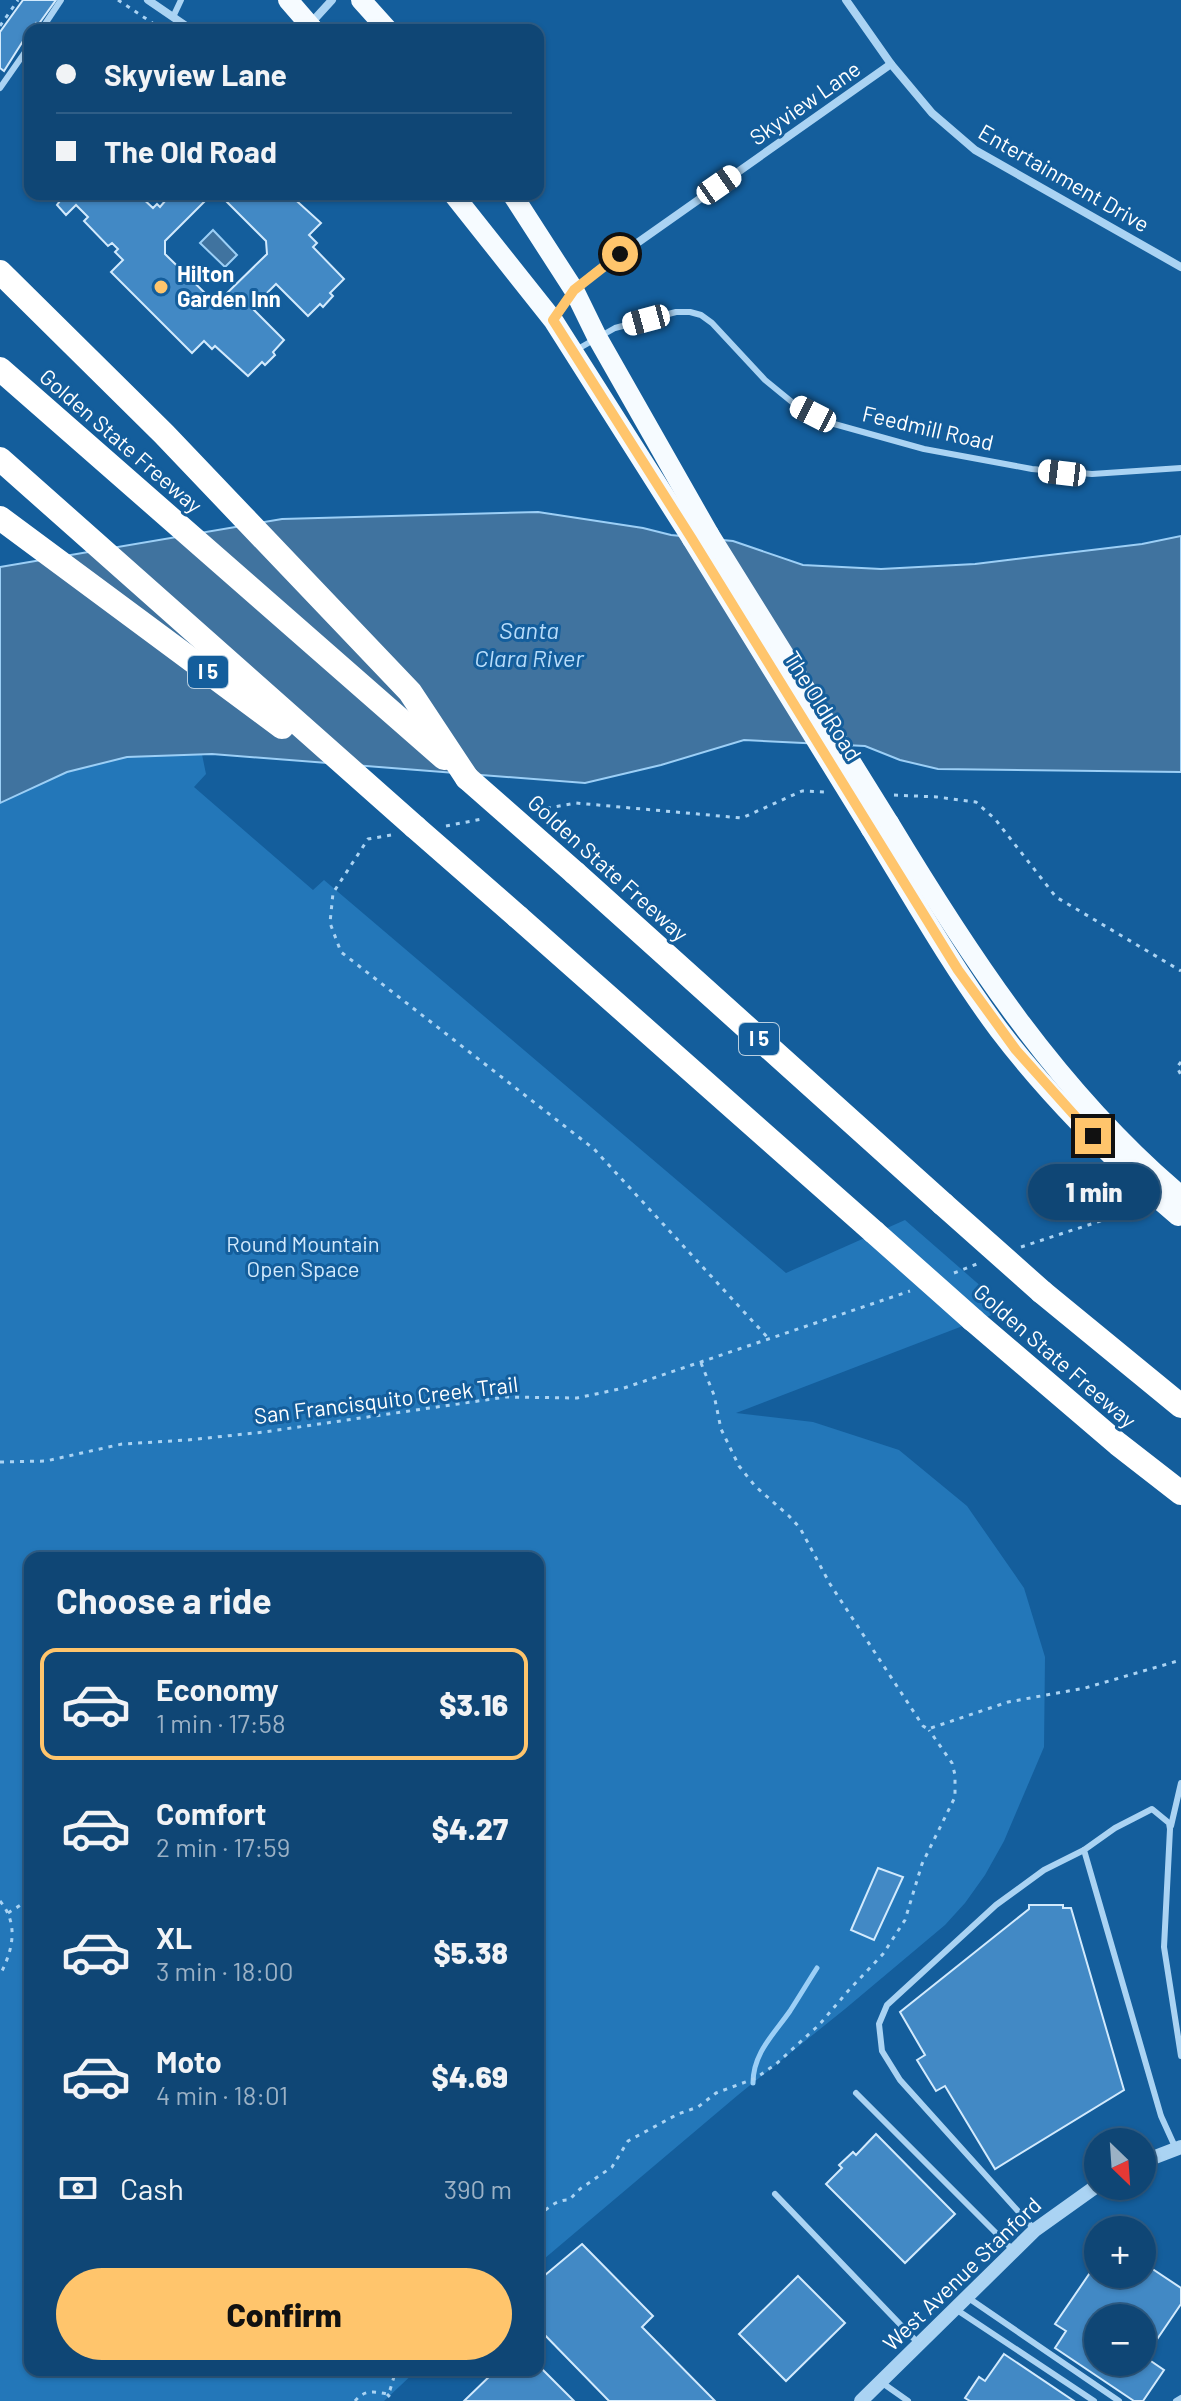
<!DOCTYPE html>
<html lang="en">
<head>
<meta charset="utf-8">
<style>
	:root { --surface:#0f4675; --page:#184d7a; --text:#f1f3f6; --muted:#9bb1c5; --line:#2f5e87; --accent:#ffc56c }
	body { margin:0; font-family:Barlow,sans-serif; background:var(--page); color:var(--text); height:100vh; display:flex; flex-direction:column; font-size:30px; white-space:nowrap }
	* { box-sizing:border-box; margin:0 }
	p { font-size:26px; color:var(--muted) }
	.icon { flex:none; width:44px; height:44px; fill:none; stroke:currentColor; stroke-width:2; stroke-linecap:round; stroke-linejoin:round }
	.map { position:relative; flex:1; overflow:hidden }
	.sheet { position:absolute; left:24px; top:1552px; width:520px; height:824px; display:flex; flex-direction:column; background:var(--surface); border-radius:16px; box-shadow:0 2px 6px #0004,0 0 0 2px var(--line) }
	.sheet>* { flex:none }
	.banner { position:absolute; left:24px; top:24px; width:520px; height:176px; border-radius:16px; box-shadow:0 2px 6px #0004,0 0 0 2px var(--line); display:grid; align-content:center; height:176px; padding:0 32px; background:var(--surface) }
	.needle { width:52px; rotate:155deg }
	.buttons { position:absolute; left:1084px; top:2128px; display:grid; gap:16px }
	.buttons a { display:grid; place-items:center; width:72px; height:72px; border-radius:50%; background:var(--surface); box-shadow:0 2px 6px #0004,0 0 0 2px var(--line); font-size:40px }
	.end { position:absolute; width:36px; height:36px; margin:-18px; border:10px solid #ffc56c; background:#111; box-shadow:0 0 0 4px #111 }
	.from { border-radius:50% }
	.bubble { position:absolute; height:56px; border-radius:28px; background:var(--surface); box-shadow:0 2px 6px #0004,0 0 0 2px var(--line); font-size:26px; font-weight:800; line-height:56px; text-align:center }
	.car { position:absolute; width:24px; height:48px; margin:-24px -12px; border-radius:10px; box-shadow:0 0 6px 2px #0007; background:linear-gradient(#fff 24%,#345 0 40%,#fff 0 76%,#345 0 86%,#fff 0) }
	.banner b { display:flex; align-items:center; gap:28px; height:76px; font-size:30px }
	.banner b+b { border-top:2px solid var(--line) }
	.banner i { width:20px; height:20px; background:var(--text) }
	ul { padding:0; list-style:none }
	li { display:flex; align-items:center; gap:24px; height:112px; margin:0 16px 12px; padding:0 16px; border:4px solid transparent; border-radius:16px }
	li div { flex:1 }
	li b { display:block; font-size:30px }
	li em { font-style:normal; font-weight:800 }
	li.on { border-color:var(--accent) }
	li>.icon { width:72px; height:72px; stroke-width:1.5 }
	h2 { padding:0 32px; font-size:36px; line-height:96px }
	.pay { display:flex; align-items:center; gap:20px; height:88px; padding:0 32px; font-size:30px }
	.pay p { margin-inline-start:auto }
	.primary-button { display:flex; gap:16px; margin-top:auto; padding:16px 32px }
	.primary-button a { flex:1; height:92px; border-radius:48px; background:var(--accent); color:#111; font-size:32px; font-weight:800; line-height:92px; text-align:center }
	.map>svg:first-child { display:block }
	.green { fill:#2377b9 }
	.water { fill:#40739f; stroke:#9ccff6; stroke-width:2 }
	.lines { fill:none; stroke-linecap:round; stroke-linejoin:round }
	.stream { stroke:#9ccff6; stroke-width:5 }
	.building { fill:#4289c5; stroke:#d2eafd; stroke-width:2; fill-rule:evenodd }
	.path { stroke:#aad3f3; stroke-width:3; stroke-dasharray:4 6; stroke-linecap:butt }
	.service { stroke:#aad3f3; stroke-width:6 }
	.minor { stroke:#aad3f3; stroke-width:8 }
	.tertiary { stroke:#aad3f3; stroke-width:14 }
	.primary { stroke:#f6fbff; stroke-width:20 }
	.motorway { stroke:#fff; stroke-width:24 }
	.primary-bridge { stroke:#f6fbff; stroke-width:20 }
	.motorway-bridge { stroke:#fff; stroke-width:24 }
	.route { stroke:#ffc56c; stroke-width:10 }
	.poi-dot { fill:#ffc56c; stroke:#145e9c; stroke-width:3 }
	.labels { text-anchor:middle; stroke-width:6; stroke-linejoin:round; paint-order:stroke }
	.shield { fill:#145e9c; stroke:#b8cfe1; stroke-width:2 }
	.shield-label { font-size:20px; font-weight:bold; fill:#fff }
	.street-label { font-size:22px; fill:#fff; stroke:#145e9c }
	.poi-label { font-size:22px; font-weight:bold; fill:#fff; stroke:#145e9c; text-anchor:start }
	.park-label { font-size:22px; fill:#d2eafd; stroke:#145e9c }
	.water-label { font-size:24px; font-style:italic; fill:#b7dcfa; stroke:#145e9c }
</style>
</head>
<body>
<div class="map">
<svg width="1181" height="2401" viewBox="0 0 1181 2401">
	<rect width="100%" height="100%" fill="#145e9c"/>
	<polygon class="green" points="0,621 197,730 206,774 194,787 313,890 324,880 786,1273 905,1220 1007,1309 736,1413 813,1422 899,1450 967,1506 1024,1588 1045,1657 1044,1747 1004,1841 985,1875 965,1903 945,1925 845,2009 738,2095 538,2264 538,1558 30,1558 30,2370 417,2370 384,2401 0,2401"/>
	<g class="water">
		<polygon points="213,230 237,255 225,267 200,243"/>
		<polygon points="538,512 643,528 671,535 733,541 803,565 881,569 975,564 1142,544 1181,536 1181,772 938,769 900,760 865,746 744,740 661,765 585,783 212,754 127,757 67,772 0,803 0,567 282,519"/>
	</g>
	<g class="lines">
		<path class="stream" d="M753,2083c0,-30 21,-49 37,-72 9,-14 18,-29 27,-43"/>
	</g>
	<g class="building">
		<polygon points="23,0 56,0 38,25 36,23 30,30 4,71 0,68 0,32"/>
		<path d="M65,194h73l15,14 4,-4 3,3 11,-13h118l32,29 -12,12 8,8 -4,4 31,32 -14,14 3,3 -10,11 -3,-3 -12,12 -32,-32 -24,24 32,32 -11,12 2,3 -10,10 -3,-3 -14,14 -33,-30 -3,3 -8,-8 -12,12 -81,-81 12,-12 -8,-8 3,-3 -6,-6 -4,3 -24,-25 4,-4 -12,-12 -10,10 -9,-10zM209,197h13l44,44 1,13 -45,44h-12l-45,-44v-13z"/>
		<polygon points="878,1868 903,1877 874,1940 851,1930"/>
		<polygon points="1029,1905 1063,1905 1063,1908 1071,1908 1124,2090 995,2169 945,2086 936,2091 917,2060 925,2055 900,2012 1029,1909"/>
		<polygon points="876,2134 955,2214 905,2263 826,2184 842,2168 839,2165 853,2152 856,2155"/>
		<polygon points="582,2244 653,2316 642,2327 715,2401 609,2401 538,2328 538,2281"/>
		<path d="M1098,2261v13h44v-12l39,26v16l-36,53 19,13 -21,31h-9l-79,-53 11,-17 -11,-7zM1098,2318h44v44h-44z"/>
		<polygon points="798,2276 845,2323 786,2381 739,2334"/>
		<polygon points="1004,2354 1074,2401 970,2401 965,2398 979,2377 985,2381"/>
		<polygon points="538,2365 574,2401 464,2401 496,2370 538,2370"/>
	</g>
	<g class="lines">
		<g class="path">
			<polyline points="118,0 163,30"/>
			<polyline points="0,26 18,0"/>
			<polyline points="894,795 937,797 976,802 995,819 1056,897 1181,971"/>
			<polyline points="537,810 576,803 742,818 802,791 826,792"/>
			<polyline points="446,826 482,819"/>
			<polyline points="391,835 368,839 333,893 330,923 341,952 594,1149 769,1339"/>
			<polyline points="1181,1062 1177,1067 1181,1075"/>
			<polyline points="1021,1247 1140,1208"/>
			<polyline points="954,1273 977,1264"/>
			<polyline points="701,1363 714,1395 721,1429 739,1466 755,1486 789,1516 800,1528 830,1584 923,1726 928,1729 1008,1702 1085,1688 1181,1660"/>
			<polyline points="0,1462 46,1461 122,1444 188,1440 264,1432 506,1397 577,1398 624,1388 910,1291"/>
			<path d="M0,1901c19,23 13,49 0,74"/>
			<polyline points="8,1913 30,1899"/>
			<path d="M538,2217c8,-8 19,-18 31,-17l11,-11 32,-22 16,-26 50,-27 20,-7 18,-14 40,-15 20,-14 43,-39 29,-34 35,-37 22,-34 17,-56 33,-67v-22l-3,-12 -23,-33"/>
			<polyline points="387,2394 394,2401"/>
			<path d="M355,2401c9,-11 18,-10 32,-7l3,-4 6,-20"/>
		</g>
		<g class="service">
			<polyline points="173,17 181,0"/>
			<polyline points="41,30 61,0"/>
			<polyline points="0,88 30,45"/>
			<polyline points="576,350 615,328 676,312 690,312 701,315 712,323 765,380 798,407 827,422 924,449 1032,469 1092,474 1181,468"/>
			<polyline points="1171,1826 1181,1783"/>
			<polyline points="856,2093 1013,2250"/>
			<polyline points="1176,2149 1161,2116 1084,1850 1115,1828 1152,1809 1169,1823 1170,1829 1164,1947 1181,2056"/>
			<polyline points="775,2194 919,2344"/>
			<polyline points="1035,2230 900,2080 882,2051 879,2024 887,2005 996,1905 1044,1870 1084,1850"/>
			<polyline points="967,2297 1119,2401"/>
			<polyline points="957,2310 1094,2401"/>
			<polyline points="881,2382 908,2401"/>
			<polyline points="1176,2401 1181,2398"/>
		</g>
		<g class="minor">
			<polyline points="148,0 192,30"/>
			<polyline points="846,0 891,64 932,113 975,150 1181,267"/>
			<polyline points="311,23 332,0"/>
			<polyline points="555,318 574,290 596,272 891,64"/>
		</g>
		<g class="tertiary">
			<polyline points="1142,2162 1181,2147"/>
			<polyline points="861,2401 1035,2230 1098,2185"/>
		</g>
		<g class="primary">
			<polyline points="288,0 314,30"/>
			<polyline points="361,0 388,30"/>
			<polyline points="453,194 553,320 692,539"/>
			<polyline points="512,194 574,290 597,337 709,534"/>
			<path d="M889,823c82,136 170,270 292,373"/>
			<path d="M871,829c41,67 81,138 128,201 44,58 97,112 150,161"/>
		</g>
		<g class="motorway">
			<polyline points="0,272 164,434 410,692 467,778"/>
			<polyline points="0,369 444,758"/>
			<polyline points="0,459 415,827"/>
			<polyline points="0,518 282,727"/>
			<polyline points="575,873 943,1204"/>
			<polyline points="518,917 874,1232"/>
			<polyline points="1042,1292 1181,1406"/>
			<polyline points="973,1320 1118,1444 1181,1493"/>
		</g>
		<g class="primary-bridge">
			<polyline points="709,534 889,823"/>
			<polyline points="692,539 871,829"/>
			<polyline points="1149,1191 1178,1216"/>
		</g>
		<g class="motorway-bridge">
			<polyline points="467,778 575,873"/>
			<polyline points="415,827 518,917"/>
			<polyline points="943,1204 1042,1292"/>
			<polyline points="874,1232 973,1320"/>
		</g>
	</g>
	<g class="lines">
		<polyline class="route" points="620,254 574,290 553,320 692,539 958,970 1016,1050 1093,1136"/>
	</g>
	<circle class="poi-dot" cx="161" cy="287" r="8"/>
	<g class="labels">
		<g class="shield">
			<rect x="188" y="656" width="40" height="32" rx="6"/>
			<rect x="739" y="1023" width="40" height="32" rx="6"/>
		</g>
		<g class="shield-label">
			<text x="208" y="679">I 5</text>
			<text x="759" y="1046">I 5</text>
		</g>
		<g class="street-label">
			<text transform="translate(805 103) rotate(-35)" y="8">Skyview Lane</text>
			<text transform="translate(1064 178) rotate(30)" y="8">Entertainment Drive</text>
			<text transform="translate(928 428) rotate(13)" y="8">Feedmill Road</text>
			<text transform="translate(121 441) rotate(41)" y="8">Golden State Freeway</text>
			<text transform="translate(823 706) rotate(58)" y="8">The Old Road</text>
			<text transform="translate(608 868) rotate(42)" y="8">Golden State Freeway</text>
			<text transform="translate(1055 1356) rotate(41)" y="8">Golden State Freeway</text>
			<text transform="translate(386 1400) rotate(-7)" y="8">San Francisquito Creek Trail</text>
			<text transform="translate(962 2274) rotate(-44)" y="8">West Avenue Stanford</text>
		</g>
		<g class="poi-label">
			<text x="177" y="282">Hilton<tspan x="177" dy="25">Garden Inn</tspan></text>
		</g>
		<g class="park-label">
			<text x="303" y="1252">Round Mountain<tspan x="303" dy="25">Open Space</tspan></text>
		</g>
		<g class="water-label">
			<text x="529" y="639">Santa<tspan x="529" dy="28">Clara River</tspan></text>
		</g>
	</g>
</svg>
<div class="buttons">
<a><svg class="needle" viewBox="-14 -14 28 28"><path d="M0-13l5 13h-10z" fill="#e53935"/><path d="M0 13l5-13h-10z" fill="#9bb1c5"/></svg></a>
<a>+</a>
<a>−</a>
</div>
<i class="end from" style="left:620px;top:254px"></i>
<i class="end" style="left:1093px;top:1136px"></i>
<div class="bubble" style="left:1028px;top:1164px;width:132px">1 min</div>
<i class="car" style="left:719px;top:185px;rotate:55deg"></i>
<i class="car" style="left:646px;top:320px;rotate:255deg"></i>
<i class="car" style="left:813px;top:414px;rotate:297deg"></i>
<i class="car" style="left:1062px;top:473px;rotate:277deg"></i>
<div class="banner">
<b><i class="from"></i>Skyview Lane</b>
<b><i></i>The Old Road</b>
</div>
<section class="sheet">
<h2>Choose a ride</h2>
<ul>
<li class="on"><svg class="icon" aria-label="car" viewBox="0 0 24 24"><path d="M5 17H2v-5l4-1 3-4h7l3 4 3 1v5h-3M9 17h6M6 11h13"/><circle cx="7" cy="17" r="2"/><circle cx="17" cy="17" r="2"/></svg><div><b>Economy</b><p>1 min · 17:58</p></div><em>$3.16</em></li>
<li><svg class="icon" aria-label="car" viewBox="0 0 24 24"><path d="M5 17H2v-5l4-1 3-4h7l3 4 3 1v5h-3M9 17h6M6 11h13"/><circle cx="7" cy="17" r="2"/><circle cx="17" cy="17" r="2"/></svg><div><b>Comfort</b><p>2 min · 17:59</p></div><em>$4.27</em></li>
<li><svg class="icon" aria-label="car" viewBox="0 0 24 24"><path d="M5 17H2v-5l4-1 3-4h7l3 4 3 1v5h-3M9 17h6M6 11h13"/><circle cx="7" cy="17" r="2"/><circle cx="17" cy="17" r="2"/></svg><div><b>XL</b><p>3 min · 18:00</p></div><em>$5.38</em></li>
<li><svg class="icon" aria-label="car" viewBox="0 0 24 24"><path d="M5 17H2v-5l4-1 3-4h7l3 4 3 1v5h-3M9 17h6M6 11h13"/><circle cx="7" cy="17" r="2"/><circle cx="17" cy="17" r="2"/></svg><div><b>Moto</b><p>4 min · 18:01</p></div><em>$4.69</em></li>
</ul>
<div class="pay"><svg class="icon" aria-label="cash" viewBox="0 0 24 24"><path d="M3 7h18v10H3z"/><circle cx="12" cy="12" r="2"/></svg>Cash<p>390 m</p></div>
<div class="primary-button"><a>Confirm</a></div>
</section>
</div>
</body>
</html>
